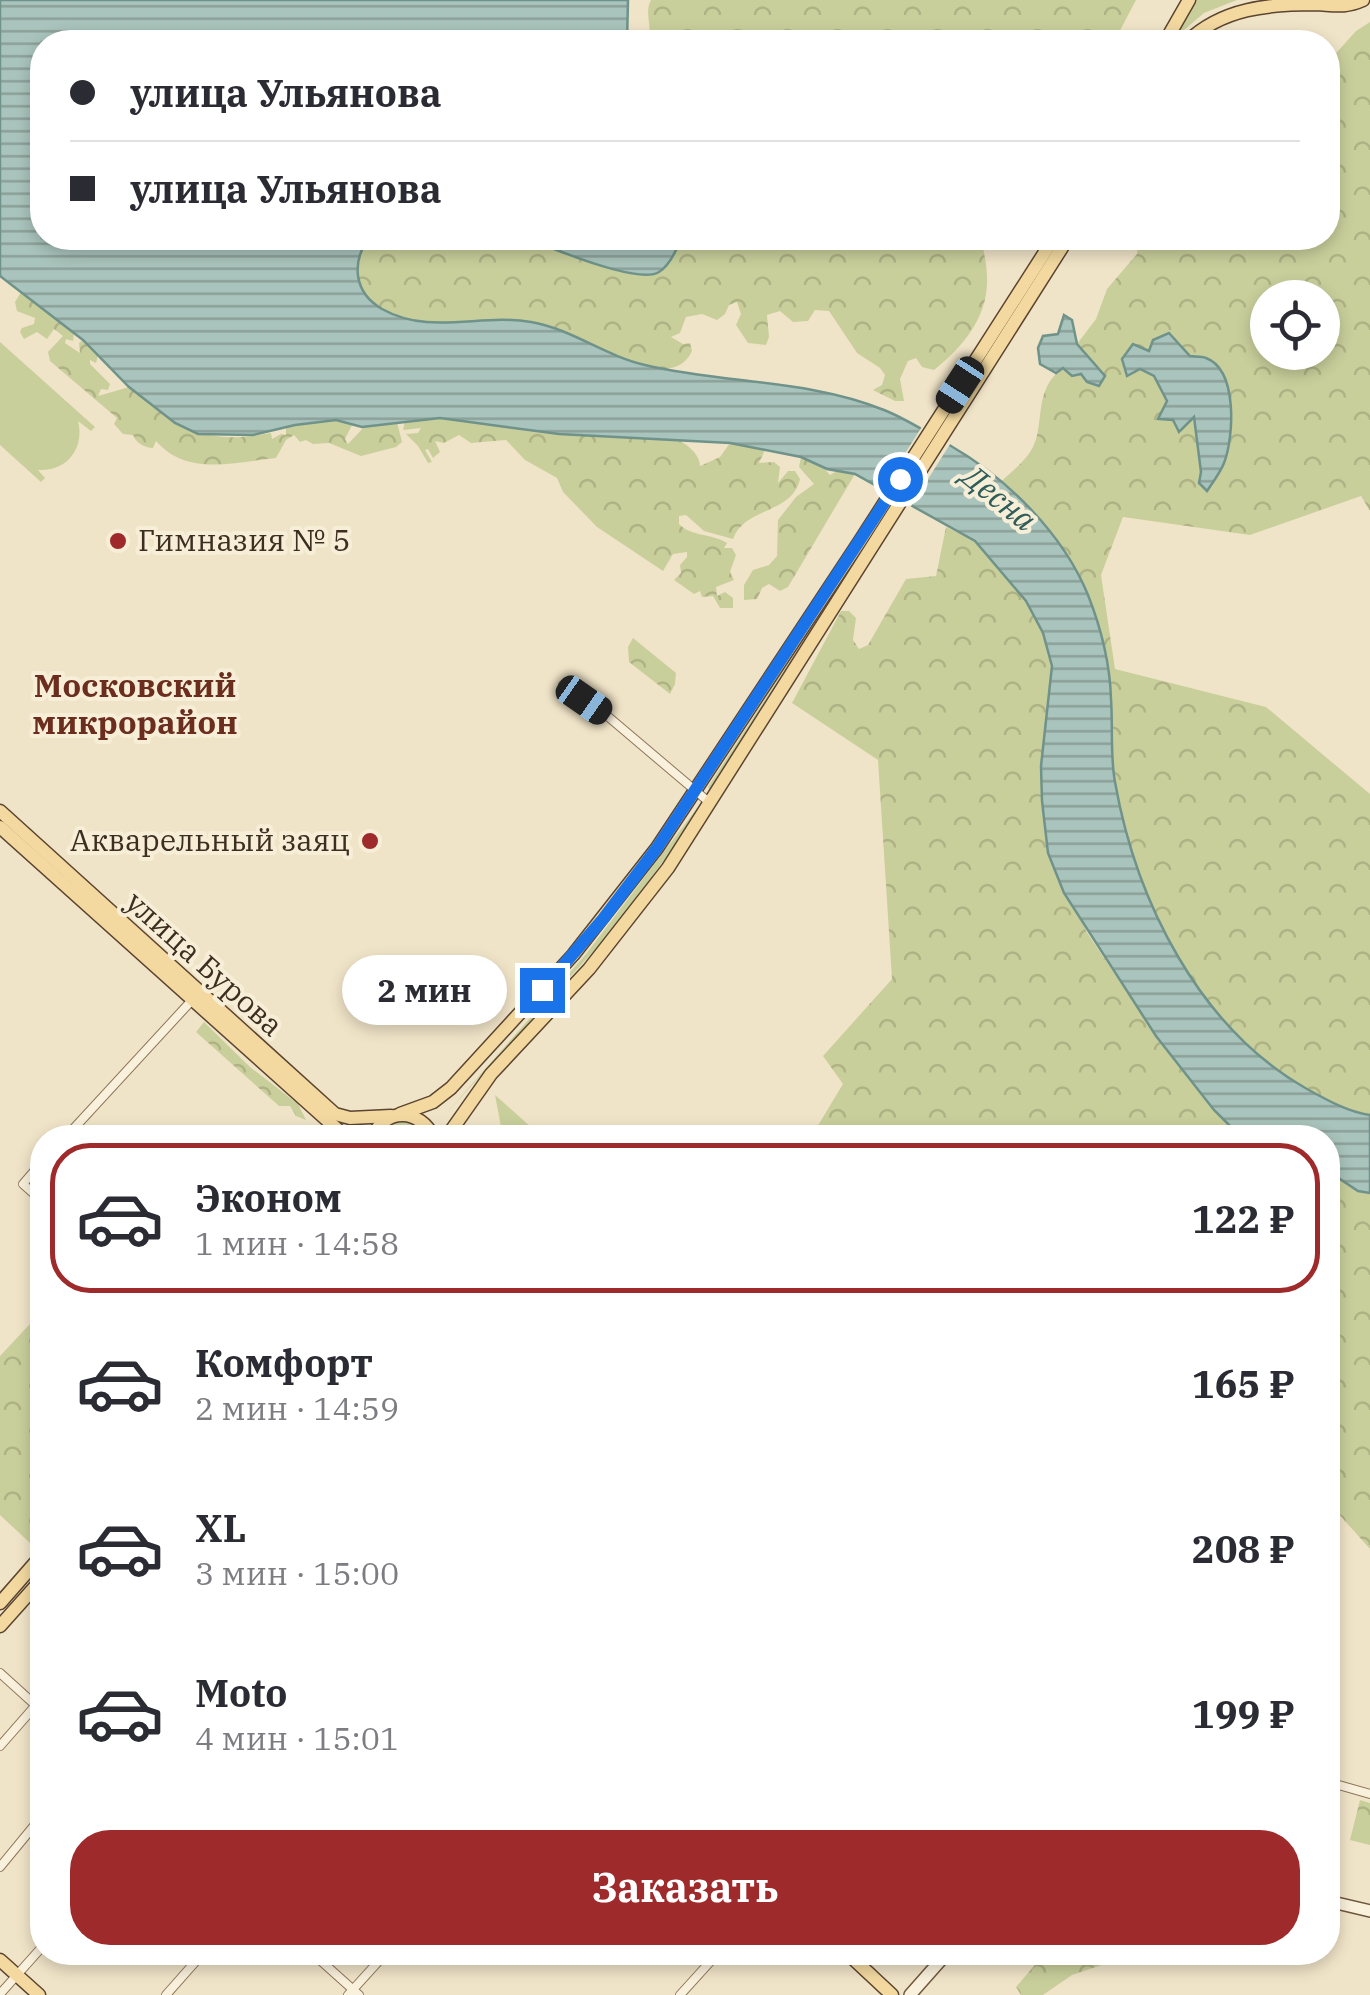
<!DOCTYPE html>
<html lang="ru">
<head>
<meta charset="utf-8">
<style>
	:root { --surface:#fff; --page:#f7f7f7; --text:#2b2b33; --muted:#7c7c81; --line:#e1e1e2; --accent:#9e2a2b }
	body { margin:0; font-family:"IBM Plex Serif",serif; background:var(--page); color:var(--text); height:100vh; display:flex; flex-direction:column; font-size:38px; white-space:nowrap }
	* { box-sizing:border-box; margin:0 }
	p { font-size:32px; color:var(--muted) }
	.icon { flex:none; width:55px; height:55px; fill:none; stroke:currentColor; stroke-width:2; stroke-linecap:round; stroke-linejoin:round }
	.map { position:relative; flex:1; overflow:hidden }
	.panel { position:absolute; left:30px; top:1125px; width:1310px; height:840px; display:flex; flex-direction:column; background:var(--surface); border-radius:40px; box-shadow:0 5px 15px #0003 }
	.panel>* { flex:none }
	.guide { position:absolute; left:30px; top:30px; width:1310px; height:220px; border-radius:40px; box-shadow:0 5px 15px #0003; display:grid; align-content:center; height:220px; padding:0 40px; background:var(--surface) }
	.fabs { position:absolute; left:1250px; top:280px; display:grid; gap:20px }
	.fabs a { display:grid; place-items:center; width:90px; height:90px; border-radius:50%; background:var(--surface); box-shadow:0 5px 15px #0003; font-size:50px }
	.end { position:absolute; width:45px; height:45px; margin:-22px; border:12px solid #1a73e8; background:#fff; box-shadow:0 0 0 5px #fff }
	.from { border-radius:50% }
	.bubble { position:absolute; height:70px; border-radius:35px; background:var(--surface); box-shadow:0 5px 15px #0003; font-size:32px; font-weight:700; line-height:70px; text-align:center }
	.car { position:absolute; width:30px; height:60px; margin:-30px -15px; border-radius:12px; box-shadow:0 0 8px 2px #0007; background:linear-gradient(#222 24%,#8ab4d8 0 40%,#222 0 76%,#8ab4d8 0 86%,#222 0) }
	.guide b { display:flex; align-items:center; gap:35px; height:95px; font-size:38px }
	.guide b+b { border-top:2px solid var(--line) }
	.guide i { width:25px; height:25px; background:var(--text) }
	ul { padding:18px 0 0; list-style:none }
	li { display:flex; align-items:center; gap:30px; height:150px; margin:0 20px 15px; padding:0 20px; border:5px solid transparent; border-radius:40px }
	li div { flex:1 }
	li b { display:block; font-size:38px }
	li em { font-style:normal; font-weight:700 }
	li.on { border-color:var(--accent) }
	li>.icon { width:90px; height:90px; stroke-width:1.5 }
	.primary-button { display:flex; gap:20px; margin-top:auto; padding:20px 40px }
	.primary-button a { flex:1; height:115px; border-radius:40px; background:var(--accent); color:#fff; font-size:40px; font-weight:700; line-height:115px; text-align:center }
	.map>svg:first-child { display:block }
	.grass { fill:#c9cf9b }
	.forest { fill:url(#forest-crowns); fill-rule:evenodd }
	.water { fill:url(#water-rules); stroke:#6f938a; stroke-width:2.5 }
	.pier { fill:#f0e4c8 }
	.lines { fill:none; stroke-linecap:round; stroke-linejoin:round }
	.street-casing { stroke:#8d765c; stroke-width:10 }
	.secondary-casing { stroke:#6f573f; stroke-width:14 }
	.primary-casing { stroke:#5b4430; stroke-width:15 }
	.street { stroke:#faf1dc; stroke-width:8 }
	.secondary { stroke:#faf1dc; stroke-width:11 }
	.primary { stroke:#f3d9a0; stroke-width:12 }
	.route { stroke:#1a73e8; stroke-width:12 }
	.poi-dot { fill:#9e2a2b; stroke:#f7eed8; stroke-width:4 }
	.labels { text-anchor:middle; stroke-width:8; stroke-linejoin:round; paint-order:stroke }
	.poi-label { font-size:30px; fill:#3d2e20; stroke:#f7eed8; text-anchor:start }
	.street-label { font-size:30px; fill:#3d2e20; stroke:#f7eed8 }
	.water-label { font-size:32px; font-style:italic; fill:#2f5d5a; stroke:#f7eed8 }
	.neighbourhood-label { font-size:32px; font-weight:bold; fill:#6b2e1e; stroke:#f7eed8 }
</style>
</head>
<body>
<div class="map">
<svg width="1370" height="1995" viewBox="0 0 1370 1995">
	<defs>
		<pattern id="forest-crowns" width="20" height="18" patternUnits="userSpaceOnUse" patternTransform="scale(2.5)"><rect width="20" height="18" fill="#c9cf9b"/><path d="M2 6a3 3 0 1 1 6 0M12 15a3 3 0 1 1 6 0" fill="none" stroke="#aeb285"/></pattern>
		<pattern id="water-rules" width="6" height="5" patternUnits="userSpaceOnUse" patternTransform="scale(2.5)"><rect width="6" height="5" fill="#a9c4bc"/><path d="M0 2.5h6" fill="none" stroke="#8ba098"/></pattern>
	</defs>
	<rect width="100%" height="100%" fill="#f0e4c8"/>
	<g class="grass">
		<polygon points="1193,0 1237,0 1204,13 1177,36"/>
		<path d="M0,342l95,85 -4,4 -13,-10c7,27 -11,51 -40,49l7,8 -4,4 -41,-37z"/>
		<polygon points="816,621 713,789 710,790 708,787"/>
		<polygon points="698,807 673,848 610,933 444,1116 586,954"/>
		<polygon points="495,1095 531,1127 521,1137 503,1137"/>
		<polygon points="398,1121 414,1123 427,1138 379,1138 384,1130"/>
	</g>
	<g class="forest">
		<path d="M651,0h485l-22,42h-468c9,-13 -3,-28 5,-42z"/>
		<path d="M1370,22v489l-9,-15 -111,39 -127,-18 -22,58 14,94 151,38 104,87v321c-22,-3 -43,-15 -63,-26 -108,-61 -170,-187 -192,-306 -5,-28 -2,-56 -4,-84 -1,-35 -9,-71 -23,-104 -19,-47 -52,-78 -87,-113 10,-10 25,-21 32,-35 12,-24 0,-58 30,-79l42,8 -28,-32 19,-25 11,-30 30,-35 2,-16h189v-176l28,-31zM1268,298h54v54h-54zM1177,340l13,16 18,3 -1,132 -8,-8 2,-11 -7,-56 -15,16 -6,-12 -14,-1 8,-18 -13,-26 -14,-6 9,-18z"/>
		<path d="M368,238h159l20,8h131l3,-8h301c1,13 5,26 5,39 2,39 -24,70 -53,93l-12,-3 -6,-9 -8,3 -8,18 4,22h-9l-22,-11 9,-5 3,-10 -5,-7 -23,-15 -28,-42 -14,-1 -7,11 -15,1 -13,-11 -13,4 2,22 -3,8 -18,-2 -12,-18 5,-11 -4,-12 -8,3 -4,9 -8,6 -15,-6 -16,3 -6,16 -9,4 12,7 7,-1 2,8c-23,50 -110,-21 -144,-24 -52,-5 -147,13 -183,-33 -14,-19 -8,-39 3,-56z"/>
		<path d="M21,292l53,41 -1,8 -7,-2 -1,4 15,10 -1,-10 4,-3 15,15 -2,8 -6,-3v4l20,20 -2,6 -7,-1 -3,7 31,-9c54,38 70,60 142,46l1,6 9,-5 5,1v-7c18,-6 48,-11 66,-3l-7,14 3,5 17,-18 32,-4 5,20 -6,5 -35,9 -32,-13 -16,1 -7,-4 -6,2 -6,-7 -8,5 -10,18c-41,4 -89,19 -120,-17l-3,7c-8,0 -17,-5 -20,-13l-10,-1 -9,-10 3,-6 -67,-57 -2,-9 15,-16 -9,-7 -7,10 -10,-7 -13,7 -4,-7 2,-4 12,-4 1,-6 -18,-7 -2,-9z"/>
		<path d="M440,418l119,16 117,5c11,5 24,15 24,27l20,-9 10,-14 35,7 -6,13 15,-1 6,5 -2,16 10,-12h7l5,8c-8,36 -55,27 -67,60l-29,-8 -18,-16 -7,1v8c13,13 32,9 48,19l-3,5h8l4,7 -6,17 4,8 -18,7 1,9 8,-4 8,6v10h-13l-7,-12 -11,1 -2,-6 -6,3 -20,-14 7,-7 -1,-8 7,-8v-5l-14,2 -10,17 -66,-44 -34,-35 -6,-14 -32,-18 -19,-20 -35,3 -12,-8 -15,8 -9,-2 5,11 -7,6 -5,-9 -3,1 7,12 -4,1 -10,-17 -12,-12 12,-1 3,-5 -18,2 2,-9z"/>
		<polygon points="801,457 821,465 830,475 839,470 855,474 788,587 780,591 769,584 762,588 757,599 744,600 744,585 753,570 769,565 777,556 778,520 796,497 814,484 799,467"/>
		<polygon points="946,527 975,541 1003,571 1026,601 1043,633 1052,666 1041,766 1042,801 1086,931 1156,1036 1214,1110 1241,1137 811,1137 843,1084 823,1056 892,979 878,760 792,703 841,611 849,611 856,618 853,640 859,649 868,645 906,579 936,576"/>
		<polygon points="633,638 676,673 675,684 670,694 629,662 628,647"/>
		<polygon points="204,1022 250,1067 298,1104 306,1120 296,1116 290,1106 279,1106 196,1032"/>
		<polygon points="1328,1171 1358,1191 1370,1193 1370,1549 1328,1502"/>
		<polygon points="42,1311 42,1529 30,1543 0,1515 0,1356"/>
		<polygon points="1360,1800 1370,1803 1370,1845 1350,1840"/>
		<polygon points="1045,1953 1045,1952 1137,1953 1072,1975 1043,1995 1021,1995 1016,1987"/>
	</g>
	<g class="water">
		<path d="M0,0h628l-1,42h-585v196h326c-16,25 -15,54 14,71 48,27 99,4 149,13 41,7 74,34 114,43 79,19 163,14 239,45 23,9 45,24 67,36 57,33 112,88 137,149 13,33 22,69 23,104 2,28 -1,56 4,83 21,119 84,246 192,307 20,11 41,23 63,26v78l-12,-2 -30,-20v-33l-87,-1 -27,-27 -58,-74 -92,-143 -16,-40 -6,-52 -1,-35 11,-100 -9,-33 -17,-32 -51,-60 -120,-67 -28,-5 -26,-12 -71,-14 -171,-9 -119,-16 -78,9 -26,-7 -41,5 -42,10 -55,-1 -23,-11 -46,-36 -46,-47 -83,-64z"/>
		<path d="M527,238h154c-4,11 -11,27 -22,34 -21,13 -108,-24 -132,-34z"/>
		<polygon points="1064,315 1072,320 1077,344 1105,376 1099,386 1087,382 1081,374 1072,376 1063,368 1056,373 1040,364 1038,348 1043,336 1058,334"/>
		<path d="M1169,333l21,23c5,1 11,0 16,2 32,12 28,79 18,105 -4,10 -11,19 -17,28l-8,-8 2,-11 -7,-55 -15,15 -6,-12 -15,-1 9,-18 -13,-25 -14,-7 -13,7 -5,-17 11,-15 16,7 4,-11z"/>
	</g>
	<polygon class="pier" points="923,425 952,441 908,511 880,493"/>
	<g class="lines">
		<g class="street-casing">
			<g id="street">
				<polyline points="563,685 605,714 710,803"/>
				<polyline points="65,1138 194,998"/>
				<polyline points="42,1162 23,1184 42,1201"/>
				<polyline points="0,1673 42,1711"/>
				<polyline points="0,1746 36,1705"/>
				<polyline points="1328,1782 1370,1794"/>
				<polyline points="0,1867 42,1816"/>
				<polyline points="311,1952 359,1995"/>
				<polyline points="0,1994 42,1947"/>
				<polyline points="166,1995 204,1952"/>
				<polyline points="348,1995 387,1952"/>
				<polyline points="680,1995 719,1952"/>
			</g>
		</g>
		<g class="secondary-casing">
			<g id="secondary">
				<polyline points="1328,1901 1370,1911"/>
				<polyline points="910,1995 948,1952"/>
			</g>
		</g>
		<g class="primary-casing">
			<g id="primary">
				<polyline points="1165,42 1189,0"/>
				<path d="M1187,42c35,-34 82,-38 129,-38 19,1 29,4 47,-4"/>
				<polyline points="0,811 335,1114 350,1118 391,1116"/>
				<polyline points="0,827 347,1138"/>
				<polyline points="400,1114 433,1102 451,1088 573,955 657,848 860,541 1054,238"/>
				<path d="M372,1138c13,-31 48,-30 62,0"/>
				<polyline points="446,1138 491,1074 589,969 668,868 1068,238"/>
				<polyline points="0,1603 42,1555"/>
				<polyline points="0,1626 42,1579"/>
				<polyline points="846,1952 892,1995"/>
				<polyline points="0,1960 39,1995"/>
			</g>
		</g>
		<use href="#street" class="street"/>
		<use href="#secondary" class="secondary"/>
		<use href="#primary" class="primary"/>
	</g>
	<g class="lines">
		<polyline class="route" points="542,990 603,919 657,848 900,479"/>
	</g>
	<g class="poi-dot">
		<circle cx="118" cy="541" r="10"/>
		<circle cx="370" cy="841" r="10"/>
	</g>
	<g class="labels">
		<g class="poi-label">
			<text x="138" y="551">Гимназия № 5</text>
			<text x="350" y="851" text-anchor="end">Акварельный заяц</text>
		</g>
		<g class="street-label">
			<text transform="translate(204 964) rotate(42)" y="10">улица Бурова</text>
		</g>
		<g class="water-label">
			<text transform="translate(999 498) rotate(39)" y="11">Десна</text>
		</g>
		<g class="neighbourhood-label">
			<text x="135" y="697">Московский<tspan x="135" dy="37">микрорайон</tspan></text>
		</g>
	</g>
</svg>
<div class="fabs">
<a><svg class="icon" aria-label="locate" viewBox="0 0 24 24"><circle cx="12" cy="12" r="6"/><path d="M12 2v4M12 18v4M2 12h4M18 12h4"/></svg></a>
</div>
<i class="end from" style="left:900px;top:479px"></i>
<i class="end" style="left:542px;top:990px"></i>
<div class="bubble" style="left:342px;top:955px;width:165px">2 мин</div>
<i class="car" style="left:960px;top:385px;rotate:213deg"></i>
<i class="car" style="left:584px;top:700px;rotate:125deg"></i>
<div class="guide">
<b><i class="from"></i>улица Ульянова</b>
<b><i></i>улица Ульянова</b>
</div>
<section class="panel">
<ul>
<li class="on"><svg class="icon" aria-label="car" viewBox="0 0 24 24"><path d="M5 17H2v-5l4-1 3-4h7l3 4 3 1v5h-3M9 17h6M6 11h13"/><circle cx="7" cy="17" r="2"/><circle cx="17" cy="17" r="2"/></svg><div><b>Эконом</b><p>1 мин · 14:58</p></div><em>122 ₽</em></li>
<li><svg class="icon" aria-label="car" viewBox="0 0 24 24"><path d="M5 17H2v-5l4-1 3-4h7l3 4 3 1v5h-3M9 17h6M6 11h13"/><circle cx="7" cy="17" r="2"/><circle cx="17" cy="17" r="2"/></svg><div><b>Комфорт</b><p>2 мин · 14:59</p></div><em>165 ₽</em></li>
<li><svg class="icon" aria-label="car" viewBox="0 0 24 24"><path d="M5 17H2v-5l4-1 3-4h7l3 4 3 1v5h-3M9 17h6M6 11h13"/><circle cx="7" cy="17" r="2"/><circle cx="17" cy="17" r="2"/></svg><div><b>XL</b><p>3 мин · 15:00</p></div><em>208 ₽</em></li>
<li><svg class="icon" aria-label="car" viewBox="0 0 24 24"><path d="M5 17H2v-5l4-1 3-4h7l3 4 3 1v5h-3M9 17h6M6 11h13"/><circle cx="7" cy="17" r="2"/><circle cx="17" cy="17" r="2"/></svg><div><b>Moto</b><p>4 мин · 15:01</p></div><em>199 ₽</em></li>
</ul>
<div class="primary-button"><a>Заказать</a></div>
</section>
</div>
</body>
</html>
